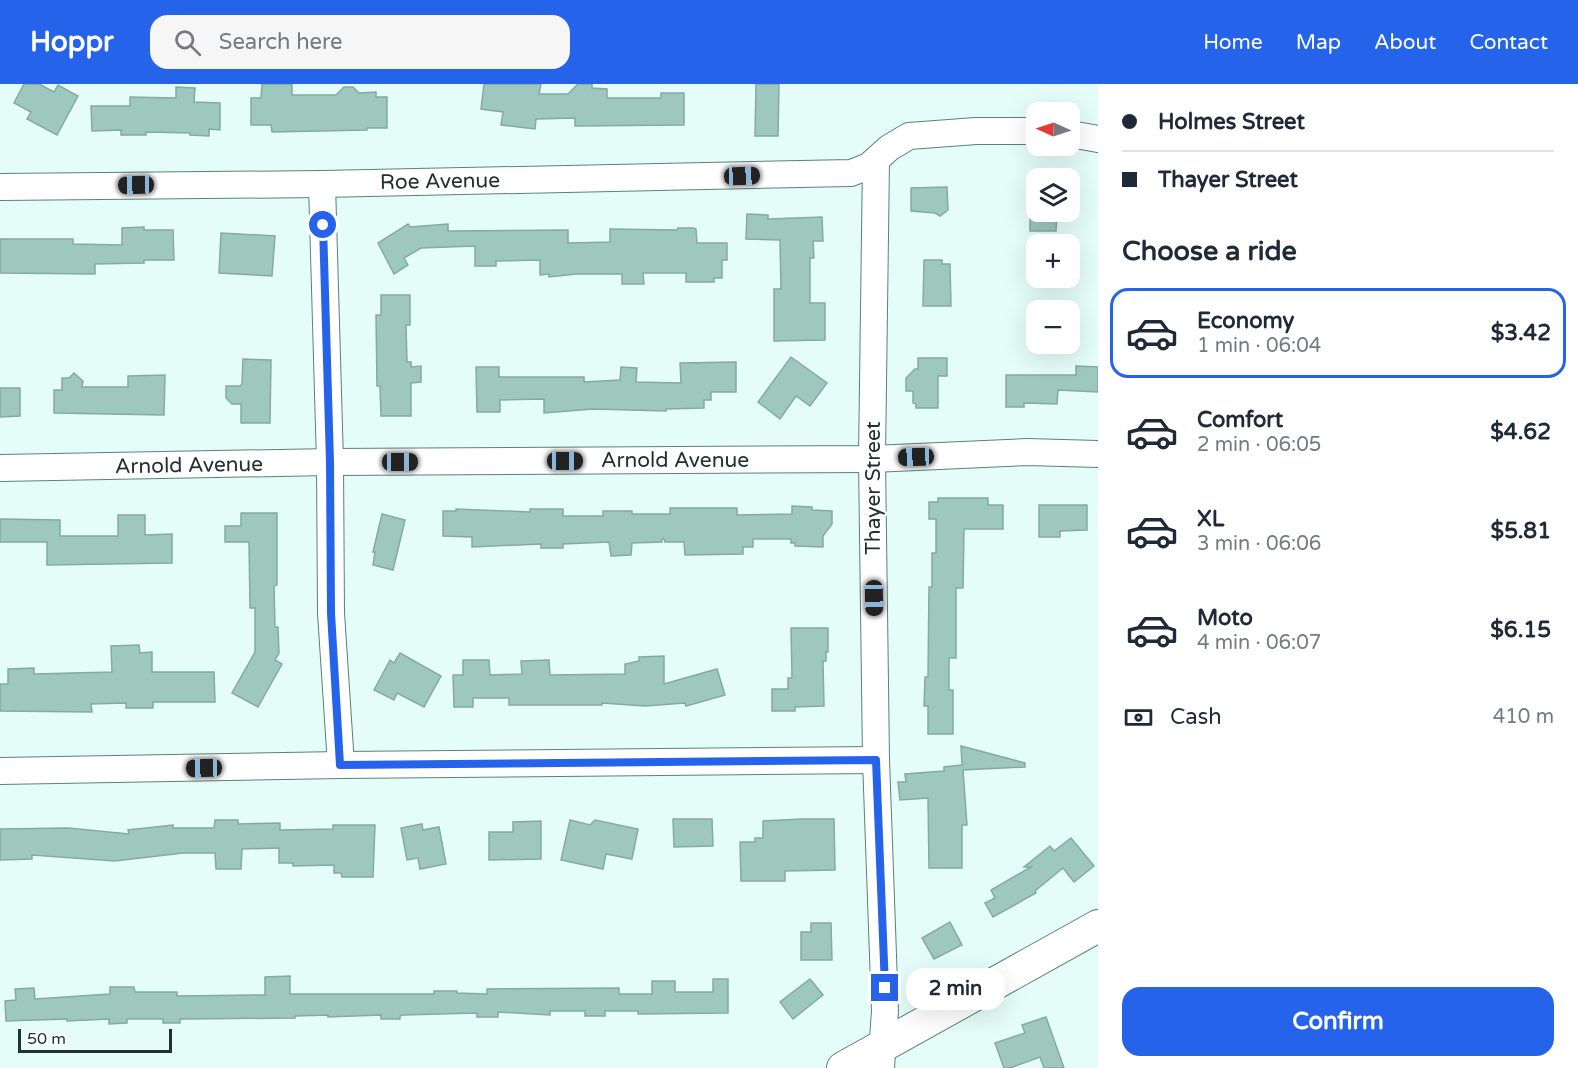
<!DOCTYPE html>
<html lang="en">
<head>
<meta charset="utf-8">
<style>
	:root { --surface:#fff; --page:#f6f6f7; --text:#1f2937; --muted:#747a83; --line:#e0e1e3; --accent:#2563eb }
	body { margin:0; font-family:"Varela Round",sans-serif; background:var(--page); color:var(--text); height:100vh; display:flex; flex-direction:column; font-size:22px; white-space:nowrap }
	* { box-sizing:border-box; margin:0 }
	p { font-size:20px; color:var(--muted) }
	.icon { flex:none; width:33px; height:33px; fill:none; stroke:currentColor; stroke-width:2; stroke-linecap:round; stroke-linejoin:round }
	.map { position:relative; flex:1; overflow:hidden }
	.side { display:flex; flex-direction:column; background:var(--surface); width:480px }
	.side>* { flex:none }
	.top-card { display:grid; align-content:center; height:132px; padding:0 24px; background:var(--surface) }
	.needle { width:39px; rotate:273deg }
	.tools { position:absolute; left:1026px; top:18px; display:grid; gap:12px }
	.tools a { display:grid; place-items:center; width:54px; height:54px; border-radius:12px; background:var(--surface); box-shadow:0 6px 24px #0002; font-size:30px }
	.scale { position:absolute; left:18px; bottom:15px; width:154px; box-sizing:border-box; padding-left:6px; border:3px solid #21312e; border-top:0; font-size:16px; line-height:21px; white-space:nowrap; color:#21312e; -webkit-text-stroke:4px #fff; paint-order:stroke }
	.end { position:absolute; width:27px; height:27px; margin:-14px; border:8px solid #2563eb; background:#fff; box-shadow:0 0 0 3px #fff }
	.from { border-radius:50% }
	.bubble { position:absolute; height:42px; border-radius:18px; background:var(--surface); box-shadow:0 6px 24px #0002; font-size:20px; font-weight:800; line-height:42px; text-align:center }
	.car { position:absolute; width:18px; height:36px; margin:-18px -9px; border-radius:8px; box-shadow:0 0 4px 2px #0007; background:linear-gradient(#222 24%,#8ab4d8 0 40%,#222 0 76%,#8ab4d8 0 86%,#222 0) }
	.top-card b { display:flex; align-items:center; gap:21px; height:57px; font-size:22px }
	.top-card b+b { border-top:2px solid var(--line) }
	.top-card i { width:15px; height:15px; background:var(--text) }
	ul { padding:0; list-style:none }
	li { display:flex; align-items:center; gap:18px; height:90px; margin:0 12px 9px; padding:0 12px; border:3px solid transparent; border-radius:18px }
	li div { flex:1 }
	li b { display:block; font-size:22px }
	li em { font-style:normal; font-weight:800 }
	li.active { border-color:var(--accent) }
	li>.icon { width:54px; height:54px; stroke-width:1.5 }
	h2 { padding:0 24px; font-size:27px; line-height:72px }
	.pay { display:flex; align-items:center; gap:15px; height:66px; padding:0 24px; font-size:22px }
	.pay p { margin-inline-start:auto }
	.cta { display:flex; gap:12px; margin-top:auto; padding:12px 24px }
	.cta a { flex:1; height:69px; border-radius:18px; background:var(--accent); color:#fff; font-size:24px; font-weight:800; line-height:69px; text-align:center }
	header { display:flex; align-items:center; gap:36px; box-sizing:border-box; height:84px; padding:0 30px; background:var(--accent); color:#fff }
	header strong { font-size:28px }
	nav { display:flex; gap:33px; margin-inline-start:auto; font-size:21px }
	.search { width:420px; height:54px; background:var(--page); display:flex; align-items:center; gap:15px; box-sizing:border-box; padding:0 21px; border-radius:18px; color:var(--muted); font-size:22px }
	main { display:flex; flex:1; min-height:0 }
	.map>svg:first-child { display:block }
	.building { fill:#9ec7be; stroke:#83aba2; stroke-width:1.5 }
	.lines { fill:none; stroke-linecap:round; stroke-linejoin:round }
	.minor-casing { stroke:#5a8079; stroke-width:28 }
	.tertiary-casing { stroke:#5a8079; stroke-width:34 }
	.minor { stroke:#fff; stroke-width:26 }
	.tertiary { stroke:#fff; stroke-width:32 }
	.route { stroke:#2563eb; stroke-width:8 }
	.labels { text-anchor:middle; stroke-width:4.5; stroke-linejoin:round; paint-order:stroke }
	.street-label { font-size:21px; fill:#21312e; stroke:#fff }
</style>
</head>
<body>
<header>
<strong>Hoppr</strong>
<div class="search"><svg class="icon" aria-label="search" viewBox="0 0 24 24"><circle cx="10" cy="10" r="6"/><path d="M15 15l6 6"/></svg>Search here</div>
<nav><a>Home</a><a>Map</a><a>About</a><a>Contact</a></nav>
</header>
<main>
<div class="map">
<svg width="1098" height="984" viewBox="0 0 1098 984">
	<rect width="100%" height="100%" fill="#e5fdf8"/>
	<g class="building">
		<polygon points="24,0 39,0 54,8 58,1 78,12 57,51 27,35 31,28 14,19"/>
		<polygon points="262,0 292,0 292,11 336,11 344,3 353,3 359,9 376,8 376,13 387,13 387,44 367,44 367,46 272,48 271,41 251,41 251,14 261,14"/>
		<polygon points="484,0 541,0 539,10 568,10 578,0 592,0 592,4 607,5 607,14 661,14 661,9 684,9 684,41 575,42 575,34 536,35 535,45 501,41 503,28 481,25"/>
		<polygon points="756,0 779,0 778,52 755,52"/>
		<polygon points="176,3 195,4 194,18 220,19 220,46 209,45 209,52 190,51 190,49 146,48 146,51 121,51 121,46 92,47 91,22 130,22 130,13 176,14"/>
		<polygon points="947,103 948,126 940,132 935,129 911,127 911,104"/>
		<polygon points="1030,128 1057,128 1056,147 1030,147"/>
		<polygon points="747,130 768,131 768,135 822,133 823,157 813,157 814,174 810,174 810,219 825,219 825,256 774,257 774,205 781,205 780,156 746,155"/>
		<polygon points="408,140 410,143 448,140 448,147 568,146 568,159 610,158 610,145 677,146 678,144 693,144 696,145 697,159 727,159 727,176 722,176 722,194 714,194 714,198 686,198 686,189 643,189 644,200 622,200 622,190 576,190 549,193 549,190 540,191 540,176 496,177 496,182 475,182 475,162 421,164 404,174 408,181 394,190 378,159"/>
		<polygon points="144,143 144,146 173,146 174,176 144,176 144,179 95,180 95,190 0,189 0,155 73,155 73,160 122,161 122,144"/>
		<polygon points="221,149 275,152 272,192 219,189"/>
		<polygon points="924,176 942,176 942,180 950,180 951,222 923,222"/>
		<polygon points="381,211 410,211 410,241 406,241 407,278 411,278 411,283 421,282 421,298 411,299 411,332 381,332 380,302 377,302 376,231 381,231"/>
		<polygon points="791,273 827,299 810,322 796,312 780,335 758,318"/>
		<polygon points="918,274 947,274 947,292 938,292 938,324 916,324 916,320 913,319 913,307 906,307 906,294 915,285 918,285"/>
		<polygon points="243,275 271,276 270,339 241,339 241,320 232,320 226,314 226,302 240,302 242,300"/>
		<polygon points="736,278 736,308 711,308 711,316 704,316 704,324 666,325 666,327 593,325 544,329 544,315 500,316 500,328 477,328 476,283 499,283 499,293 584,293 584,298 620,296 621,283 637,284 636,298 681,299 680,279"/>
		<polygon points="1076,282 1098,283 1098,308 1058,306 1057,320 1024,319 1024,323 1006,323 1006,291 1076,291"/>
		<polygon points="74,289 83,297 82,303 128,303 128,292 165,291 164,331 54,329 54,306 62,306 62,294 69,294"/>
		<polygon points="0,304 20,304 20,332 0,333"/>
		<polygon points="938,414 988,414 988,421 1003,421 1003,445 964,445 963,504 956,504 956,574 949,574 949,606 953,606 953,650 928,650 928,622 924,622 925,593 928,593 929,503 932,503 932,469 936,469 936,435 929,435 929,418 938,418"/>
		<polygon points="1039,421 1087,421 1087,446 1060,447 1060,453 1039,453"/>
		<polygon points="792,422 812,423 812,426 832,427 832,440 823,452 823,463 795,462 795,459 791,459 791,455 753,455 753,463 743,463 743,470 685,471 684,458 665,458 664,455 662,455 662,458 632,459 631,471 611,472 609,458 563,460 563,464 541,464 541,460 472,463 472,453 443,452 443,427 456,427 456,425 530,428 530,425 563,425 563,432 603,432 603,427 632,427 632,430 670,430 670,424 737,424 737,431 792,430"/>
		<polygon points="241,429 277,429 277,501 274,502 275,543 278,543 279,569 275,576 282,580 258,623 232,609 255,568 255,524 250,524 249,458 225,458 225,442 241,442"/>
		<polygon points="382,430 405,436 393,486 373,481 375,468 373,468"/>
		<polygon points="118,431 145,431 145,451 172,450 172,479 47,481 47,458 0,458 0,435 60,436 60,452 118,452"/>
		<polygon points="791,544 828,544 828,568 826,568 826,577 823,577 824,622 795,623 795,627 772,627 772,605 788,605 788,594 792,594"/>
		<polygon points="139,561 140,569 152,568 152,588 214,588 215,618 153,618 153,624 126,624 126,619 91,620 92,628 0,627 0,600 8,600 8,585 34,584 34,590 112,588 111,562"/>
		<polygon points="400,569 441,592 424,623 397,609 394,616 374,606 390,576 394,579"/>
		<polygon points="664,572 664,600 717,585 725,611 686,622 685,619 645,622 602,619 602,621 509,621 509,614 473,614 473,623 454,623 453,591 463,591 463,576 489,576 490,591 522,590 521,577 549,576 550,591 625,590 625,580 639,577 639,573"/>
		<polygon points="961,662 1025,679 1025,683 963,686 967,741 962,741 962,784 929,784 928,714 900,716 898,698 906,698 905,690 944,687 944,683 962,681"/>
		<polygon points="673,735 712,735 713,762 674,763"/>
		<polygon points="802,735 834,735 835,786 785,787 785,797 741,797 740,758 755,758 755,754 763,754 763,737"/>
		<polygon points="215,736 238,736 238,740 280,739 280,746 333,745 333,741 375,741 373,793 342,793 341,789 334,789 334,781 293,782 293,779 279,779 279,764 242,765 241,785 216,785 215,769 183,769 115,777 32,771 32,775 0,776 0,745 68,744 129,750 128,746 173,741 173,744 214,744"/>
		<polygon points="570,736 590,741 595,736 638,745 632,775 606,770 603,785 561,776"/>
		<polygon points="541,737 541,775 489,776 489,748 513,748 513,738"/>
		<polygon points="422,740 423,746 439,743 446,780 420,785 418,774 407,776 401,744"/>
		<polygon points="1071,754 1094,782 1074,798 1063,784 1035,807 1036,809 993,833 985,819 995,814 991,806 1031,783 1024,783 1050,762 1054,767"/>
		<polygon points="950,838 962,861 934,875 922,854"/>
		<polygon points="811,839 831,839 832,876 801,876 801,848 811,848"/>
		<polygon points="290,892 290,910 434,910 434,907 457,907 457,909 487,910 487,905 619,904 619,910 652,910 652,897 675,897 675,908 713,908 713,895 728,895 728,929 638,930 638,927 605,927 605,932 585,932 585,927 550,927 550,931 498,928 498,933 477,933 477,929 403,931 400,932 400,935 381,935 381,931 328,933 328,931 295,932 295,934 187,935 180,935 180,939 163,939 163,935 127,935 127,939 109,940 109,935 67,937 67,935 6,937 5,917 16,916 15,905 34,904 35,915 110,910 110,903 134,903 135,908 177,908 177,912 265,911 265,893"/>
		<polygon points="810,895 823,911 793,935 780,918"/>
		<polygon points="1046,933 1064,984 1044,984 1040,973 1010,984 1004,984 995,959 1025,949 1022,941"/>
	</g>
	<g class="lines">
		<g class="minor-casing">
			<g id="minor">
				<polyline points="1070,50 1098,55"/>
				<polyline points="876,76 872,375 876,676 885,927 881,984"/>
				<polyline points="322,100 330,378 331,529 341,681"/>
				<polyline points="0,103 322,100 851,89 869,82 889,64 909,52 976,47 1036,47"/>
				<polyline points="0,384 330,378 872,375 1027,368 1098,370"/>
				<polyline points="0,687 341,681 876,676"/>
			</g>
		</g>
		<g class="tertiary-casing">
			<polyline id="tertiary" points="843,984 1098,842"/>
		</g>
		<use href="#minor" class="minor"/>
		<use href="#tertiary" class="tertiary"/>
	</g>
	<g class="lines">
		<polyline class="route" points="323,141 330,378 331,529 340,681 876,676 885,904"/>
	</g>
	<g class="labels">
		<g class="street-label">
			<text transform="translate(440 97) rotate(-1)" y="7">Roe Avenue</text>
			<text x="675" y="383">Arnold Avenue</text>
			<text transform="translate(189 381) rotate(-1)" y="7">Arnold Avenue</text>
			<text transform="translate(873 404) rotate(-90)" y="7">Thayer Street</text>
		</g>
	</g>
</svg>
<div class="tools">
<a><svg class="needle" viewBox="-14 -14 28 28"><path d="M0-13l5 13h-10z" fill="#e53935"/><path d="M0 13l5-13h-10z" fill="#747a83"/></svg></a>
<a><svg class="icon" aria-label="layers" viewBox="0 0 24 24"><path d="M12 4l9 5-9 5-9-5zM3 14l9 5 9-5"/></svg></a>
<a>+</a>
<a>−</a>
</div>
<div class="scale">50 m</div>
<i class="end from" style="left:323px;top:141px"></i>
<i class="end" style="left:885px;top:904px"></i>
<div class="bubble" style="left:906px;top:884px;width:99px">2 min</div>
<i class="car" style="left:742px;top:92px;rotate:88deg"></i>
<i class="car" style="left:136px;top:101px;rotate:269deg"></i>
<i class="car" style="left:916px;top:373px;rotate:268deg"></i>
<i class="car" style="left:565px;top:377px;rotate:90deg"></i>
<i class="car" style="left:400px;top:378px;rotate:90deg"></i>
<i class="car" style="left:874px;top:514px;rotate:179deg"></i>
<i class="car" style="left:204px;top:684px;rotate:269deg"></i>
</div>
<section class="side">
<div class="top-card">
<b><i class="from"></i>Holmes Street</b>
<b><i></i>Thayer Street</b>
</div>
<h2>Choose a ride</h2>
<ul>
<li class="active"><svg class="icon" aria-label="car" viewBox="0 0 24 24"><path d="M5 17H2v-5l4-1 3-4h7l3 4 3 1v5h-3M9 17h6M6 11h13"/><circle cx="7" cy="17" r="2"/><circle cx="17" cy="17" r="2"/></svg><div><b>Economy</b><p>1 min · 06:04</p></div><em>$3.42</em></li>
<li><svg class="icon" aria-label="car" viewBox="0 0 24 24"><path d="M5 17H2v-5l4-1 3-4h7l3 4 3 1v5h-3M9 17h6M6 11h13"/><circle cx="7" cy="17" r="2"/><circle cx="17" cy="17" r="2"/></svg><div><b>Comfort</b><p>2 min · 06:05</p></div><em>$4.62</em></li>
<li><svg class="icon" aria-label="car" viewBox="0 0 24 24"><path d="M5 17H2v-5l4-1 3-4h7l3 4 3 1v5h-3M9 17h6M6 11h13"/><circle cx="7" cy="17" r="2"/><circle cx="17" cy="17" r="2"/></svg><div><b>XL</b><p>3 min · 06:06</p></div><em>$5.81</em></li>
<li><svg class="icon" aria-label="car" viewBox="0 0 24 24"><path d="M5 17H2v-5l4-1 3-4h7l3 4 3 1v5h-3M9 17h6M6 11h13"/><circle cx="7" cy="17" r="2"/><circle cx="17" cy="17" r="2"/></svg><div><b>Moto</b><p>4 min · 06:07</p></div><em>$6.15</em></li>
</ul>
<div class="pay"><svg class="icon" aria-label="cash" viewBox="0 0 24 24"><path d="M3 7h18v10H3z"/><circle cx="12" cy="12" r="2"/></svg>Cash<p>410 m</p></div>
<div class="cta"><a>Confirm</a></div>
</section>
</main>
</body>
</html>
